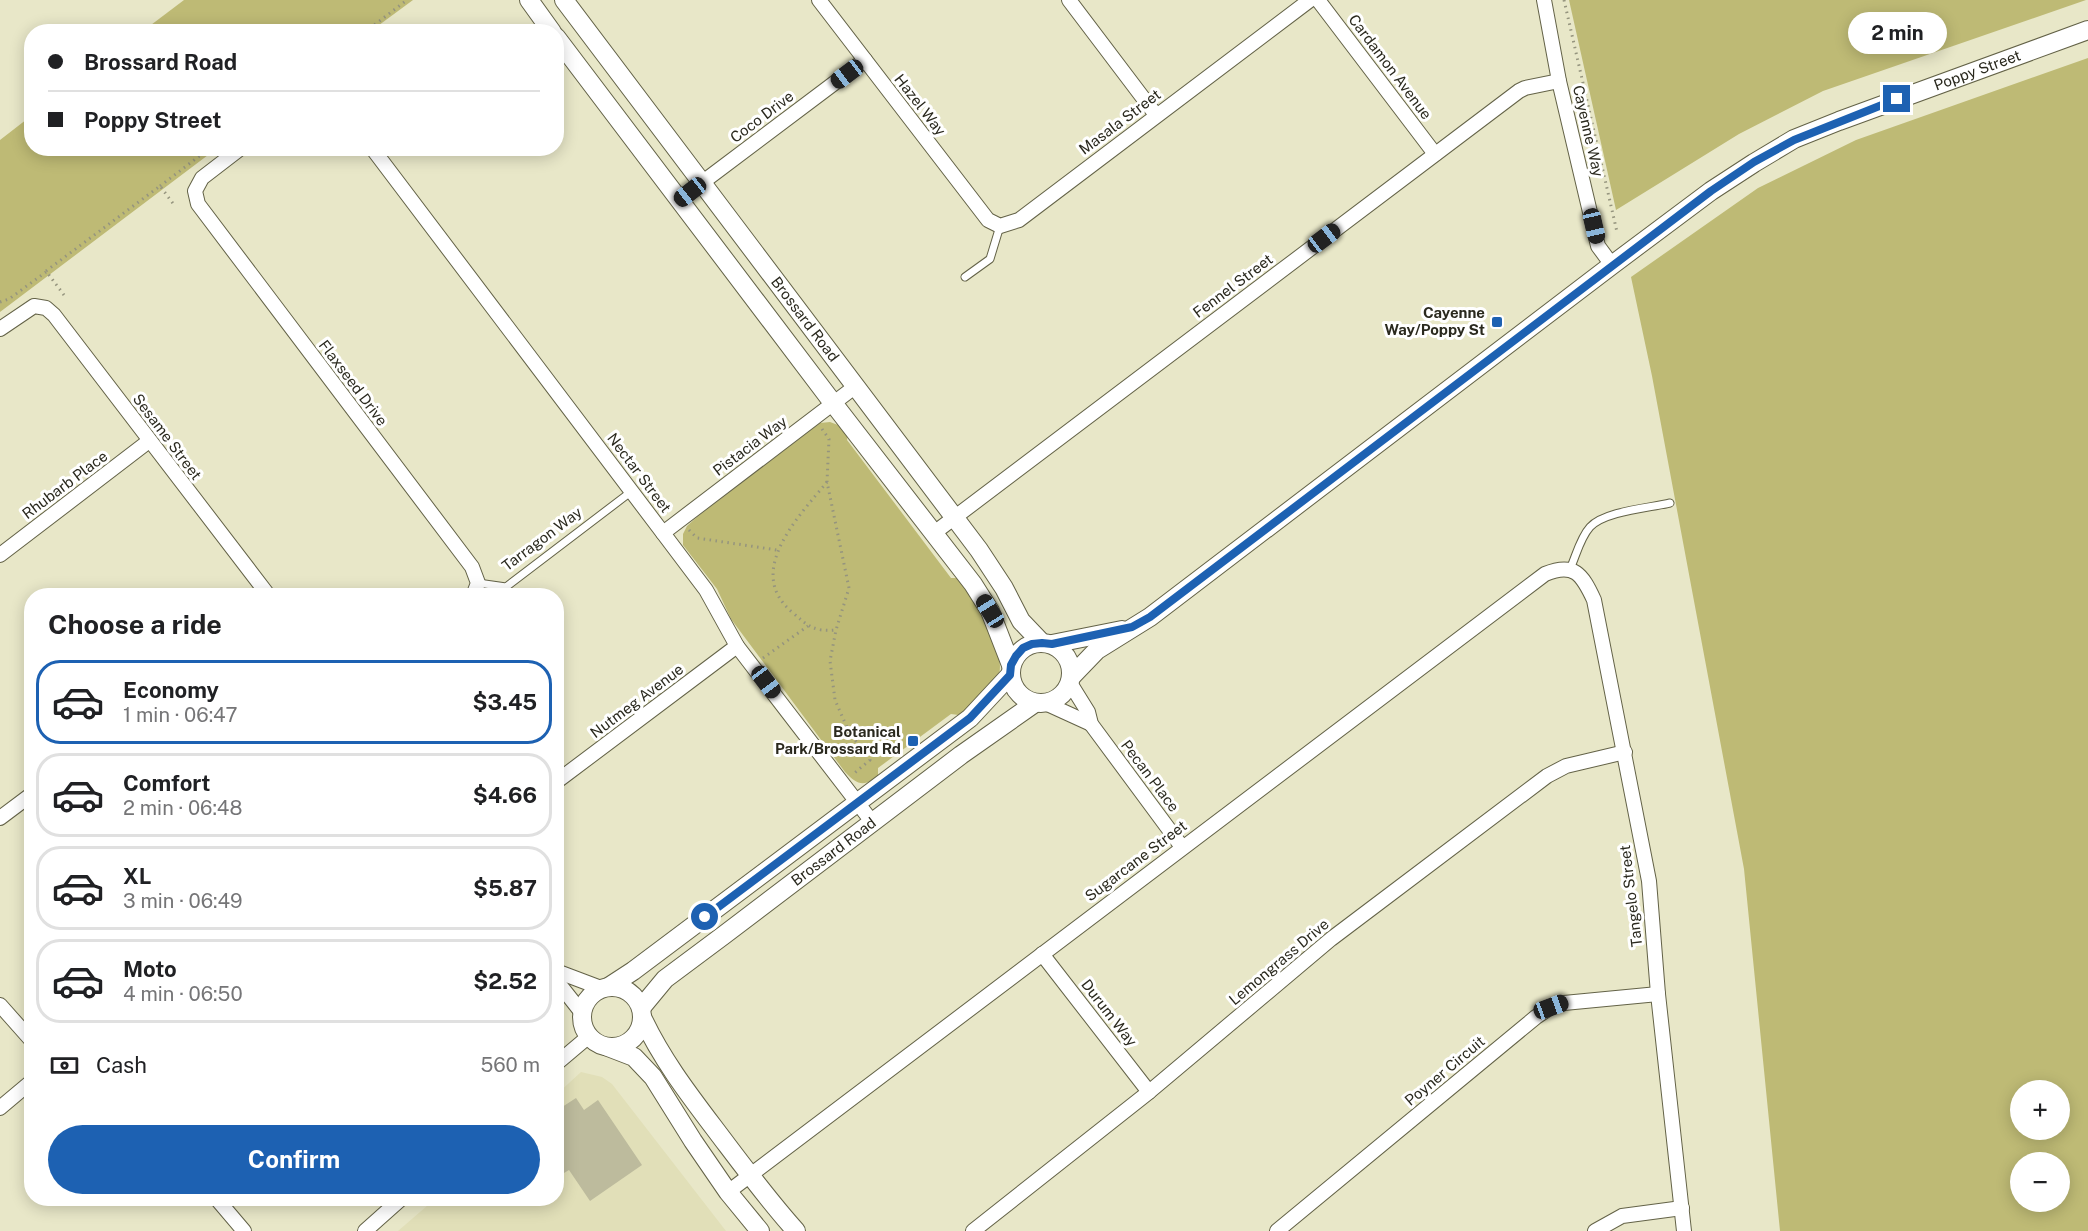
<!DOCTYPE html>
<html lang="en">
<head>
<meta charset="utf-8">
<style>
	:root { --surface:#fff; --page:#f6f6f6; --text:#202124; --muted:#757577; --line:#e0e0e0; --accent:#1d61b2 }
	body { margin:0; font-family:"Public Sans",sans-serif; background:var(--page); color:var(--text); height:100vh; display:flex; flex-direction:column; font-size:22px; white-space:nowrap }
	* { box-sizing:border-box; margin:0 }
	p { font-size:20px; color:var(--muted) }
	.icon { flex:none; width:33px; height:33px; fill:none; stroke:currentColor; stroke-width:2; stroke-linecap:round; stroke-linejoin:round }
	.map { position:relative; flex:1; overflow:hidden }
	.panel { position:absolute; left:24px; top:588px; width:540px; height:618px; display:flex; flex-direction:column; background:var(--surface); border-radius:24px; box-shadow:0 3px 15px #0003 }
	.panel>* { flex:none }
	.guide { position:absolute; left:24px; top:24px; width:540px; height:132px; border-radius:24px; box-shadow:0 3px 15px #0003; display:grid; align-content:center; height:132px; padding:0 24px; background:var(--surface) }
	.controls { position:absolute; left:2010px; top:1080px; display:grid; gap:12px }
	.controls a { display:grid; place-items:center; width:60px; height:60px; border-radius:50%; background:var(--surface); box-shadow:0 3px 15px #0003; font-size:30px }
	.end { position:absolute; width:27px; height:27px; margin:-14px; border:8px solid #1d61b2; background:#fff; box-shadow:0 0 0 3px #fff }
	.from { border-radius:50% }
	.bubble { position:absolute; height:42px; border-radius:21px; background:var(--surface); box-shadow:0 3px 15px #0003; font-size:20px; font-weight:700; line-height:42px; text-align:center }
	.car { position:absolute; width:18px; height:36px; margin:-18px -9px; border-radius:8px; box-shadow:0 0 4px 2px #0007; background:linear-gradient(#222 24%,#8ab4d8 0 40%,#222 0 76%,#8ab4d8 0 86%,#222 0) }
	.guide b { display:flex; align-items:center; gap:21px; height:57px; font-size:22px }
	.guide b+b { border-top:2px solid var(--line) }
	.guide i { width:15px; height:15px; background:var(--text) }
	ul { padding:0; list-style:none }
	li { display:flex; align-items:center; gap:18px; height:84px; margin:0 12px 9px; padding:0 12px; border:3px solid var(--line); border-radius:24px }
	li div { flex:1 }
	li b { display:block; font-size:22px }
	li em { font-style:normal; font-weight:700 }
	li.selected { border-color:var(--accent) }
	li>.icon { width:54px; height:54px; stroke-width:1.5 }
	h2 { padding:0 24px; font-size:27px; line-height:72px }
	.pay { display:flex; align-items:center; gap:15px; height:66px; padding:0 24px; font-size:22px }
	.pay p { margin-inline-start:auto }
	.action { display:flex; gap:12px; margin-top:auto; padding:12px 24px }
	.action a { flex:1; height:69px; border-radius:36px; background:var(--accent); color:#fff; font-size:24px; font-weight:700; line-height:69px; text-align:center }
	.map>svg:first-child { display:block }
	.built { fill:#e1dfb8 }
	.green { fill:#beba75; fill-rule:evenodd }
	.building { fill:#bdbb9d }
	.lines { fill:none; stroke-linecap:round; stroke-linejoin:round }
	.service-casing { stroke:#636247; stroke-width:9 }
	.minor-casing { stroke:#636247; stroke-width:16 }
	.tertiary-casing { stroke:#636247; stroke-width:20 }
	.path { stroke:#95947e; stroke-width:3; stroke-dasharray:1.5 4.5; stroke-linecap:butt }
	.service { stroke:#fff; stroke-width:7 }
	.minor { stroke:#fff; stroke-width:14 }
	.tertiary { stroke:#fff; stroke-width:18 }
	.route { stroke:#1d61b2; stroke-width:8 }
	.poi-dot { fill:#1d61b2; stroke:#fff; stroke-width:2 }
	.labels { text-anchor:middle; stroke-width:6; stroke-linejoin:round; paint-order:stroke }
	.street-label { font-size:15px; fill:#2a291e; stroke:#fff }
	.poi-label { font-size:15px; font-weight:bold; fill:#2a291e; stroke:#fff; text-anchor:end }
</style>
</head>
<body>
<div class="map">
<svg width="2088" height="1231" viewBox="0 0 2088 1231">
	<rect width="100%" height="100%" fill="#e8e7c8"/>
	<polygon class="built" points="581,1072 602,1077 612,1084 726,1231 398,1231 435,1199 556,1198 557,1094"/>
	<g class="green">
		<polygon points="184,0 413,0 371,31 143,31"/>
		<polygon points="1569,0 2086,0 1823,91 1739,134 1616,210"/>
		<path d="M2088,58v1173h-308l-36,-362 -92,-493 -21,-99 127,-89 98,-48zM2060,1090v40h-40v-40zM2060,1162v40h-40v-40z"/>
		<polygon points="31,116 32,148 216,149 0,312 0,140"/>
		<path d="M830,422l8,3 10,8 -1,7 104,138h11c15,22 48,76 35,103 -6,11 -22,25 -31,35l-15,-2 -73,54v8c-14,11 -21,9 -33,-4l-114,-153 -14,-30 -34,-44v-11l4,-8 10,-9 123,-94z"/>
	</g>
	<polygon class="building" points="576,1098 584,1110 598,1100 642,1165 590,1201 569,1170 564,1173 556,1163 556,1111"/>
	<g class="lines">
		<g class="service-casing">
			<g id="service">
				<polyline points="965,277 990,259 1000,226"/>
				<path d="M1570,569c6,-13 10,-31 20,-42 15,-16 59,-19 80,-24"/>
				<polyline points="478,583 506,587 632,491"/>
			</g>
		</g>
		<g class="minor-casing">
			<g id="minor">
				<polyline points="819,0 988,220 1000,226 1019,220 1310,0"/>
				<polyline points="1069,0 1156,115"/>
				<polyline points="1318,0 1435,154"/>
				<polyline points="1544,0 1559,81 1598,246 1612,265"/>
				<polyline points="241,148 202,178 195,191 198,204 472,567 478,583 473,596"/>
				<polyline points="372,148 663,533 706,590 737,646 873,823"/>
				<polyline points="679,200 865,60"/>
				<polyline points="0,329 34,306 46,308 54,315 269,596"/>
				<polyline points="663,533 856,386"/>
				<polyline points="934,533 1519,91 1525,88 1559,81"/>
				<polyline points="0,555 149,441"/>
				<polyline points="1070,683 1088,712 1091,724 1182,847"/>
				<polyline points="1045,703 1091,724"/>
				<polyline points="556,782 737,646"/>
				<polyline points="0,818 32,794"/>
				<polyline points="1042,954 1149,1092"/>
				<polyline points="556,971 601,988"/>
				<polyline points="556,980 582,1013"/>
				<polyline points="0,1005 32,1041"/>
				<polyline points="556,1064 588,1037"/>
				<polyline points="0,1108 32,1081"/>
				<path d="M728,1192l817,-618c29,-12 37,0 49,26l55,281 9,113 26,237"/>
				<polyline points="216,1198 244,1231"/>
				<polyline points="365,1231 402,1198"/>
				<polyline points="973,1231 1149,1092 1331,939 1547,776 1566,766 1625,752"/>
				<polyline points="1277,1231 1536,1017 1551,1007 1564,1003 1658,994"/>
				<polyline points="1595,1231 1622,1216 1682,1208"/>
			</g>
		</g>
		<g class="tertiary-casing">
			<g id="tertiary">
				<polyline points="529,0 552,32"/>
				<path id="s1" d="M564,0l415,550 25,38 17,33 21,22"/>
				<polyline points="556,37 833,403 973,584 990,611 1011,665"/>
				<circle cx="1041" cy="673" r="30"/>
				<polyline points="1052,644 1122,630"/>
				<path id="s2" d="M1071,677l26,-27 53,-33 462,-352 99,-74 43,-28 40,-24 45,-18 249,-91"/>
				<polyline points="610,986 633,971 970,718 1010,675"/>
				<circle cx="612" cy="1017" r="30"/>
				<path id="s3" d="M641,1008l24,-29 59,-44 237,-180 74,-52"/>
				<path d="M642,1017c20,43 48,79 76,116 25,33 50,67 78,98"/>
				<polyline points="608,1047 634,1057 653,1077 693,1141 728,1192 760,1231"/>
			</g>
		</g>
		<g class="path">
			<polyline points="1564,0 1617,232"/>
			<polyline points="365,32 407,0"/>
			<polyline points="160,186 210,148"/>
			<polyline points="64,295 46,271 160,186 175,206"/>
			<polyline points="0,302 9,299 46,272"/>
			<polyline points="822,429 829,439 827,482 849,588 836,630 830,661 835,700 849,732 870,760 852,775"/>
			<path d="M827,482c-28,34 -83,90 -35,130 16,14 22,20 44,18"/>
			<polyline points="689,530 697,538 777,550"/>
			<polyline points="763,658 808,626"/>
		</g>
		<use href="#service" class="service"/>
		<use href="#minor" class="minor"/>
		<use href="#tertiary" class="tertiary"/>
	</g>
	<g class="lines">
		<polyline class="route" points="705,917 970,718 1010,675 1011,665 1016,656 1023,648 1032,644 1042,643 1052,644 1132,627 1150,617 1711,191 1754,162 1794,140 1897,99"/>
	</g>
	<g class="poi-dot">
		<rect x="1491" y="316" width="12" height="12" rx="3"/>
		<rect x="907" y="735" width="12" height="12" rx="3"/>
	</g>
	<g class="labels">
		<g class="street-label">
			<text transform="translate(1390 67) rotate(53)" y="5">Cardamon Avenue</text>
			<text dy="5" stroke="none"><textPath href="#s2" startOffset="1098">Poppy Street</textPath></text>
			<text transform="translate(920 105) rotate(52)" y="5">Hazel Way</text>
			<text transform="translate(762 117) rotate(-37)" y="5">Coco Drive</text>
			<text transform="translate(1120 122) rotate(-37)" y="5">Masala Street</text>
			<text transform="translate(1588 131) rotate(77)" y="5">Cayenne Way</text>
			<text transform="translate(1233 286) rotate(-37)" y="5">Fennel Street</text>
			<text dy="5" stroke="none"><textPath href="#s1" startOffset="400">Brossard Road</textPath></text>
			<text transform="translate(353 383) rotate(53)" y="5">Flaxseed Drive</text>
			<text transform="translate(167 437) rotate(53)" y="5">Sesame Street</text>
			<text transform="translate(750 446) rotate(-37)" y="5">Pistacia Way</text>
			<text transform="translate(639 473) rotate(53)" y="5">Nectar Street</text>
			<text transform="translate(65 485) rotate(-37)" y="5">Rhubarb Place</text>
			<text transform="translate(542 539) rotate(-37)" y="5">Tarragon Way</text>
			<text transform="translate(637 701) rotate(-37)" y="5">Nutmeg Avenue</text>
			<text transform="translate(1150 776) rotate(53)" y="5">Pecan Place</text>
			<text dy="5" stroke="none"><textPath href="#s3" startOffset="249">Brossard Road</textPath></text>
			<text transform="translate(1136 861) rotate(-37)" y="5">Sugarcane Street</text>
			<text transform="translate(1631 896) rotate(-97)" y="5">Tangelo Street</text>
			<text transform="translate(1279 962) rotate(-40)" y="5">Lemongrass Drive</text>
			<text transform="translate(1109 1013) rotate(52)" y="5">Durum Way</text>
			<text transform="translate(1445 1071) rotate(-40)" y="5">Poyner Circuit</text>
		</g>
		<g class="poi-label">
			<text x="1485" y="318">Cayenne<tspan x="1485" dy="17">Way/Poppy St</tspan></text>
			<text x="901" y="737">Botanical<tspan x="901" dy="17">Park/Brossard Rd</tspan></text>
		</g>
	</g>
</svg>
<div class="controls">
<a>+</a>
<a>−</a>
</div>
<i class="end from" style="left:705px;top:917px"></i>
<i class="end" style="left:1897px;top:99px"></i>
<div class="bubble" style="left:1848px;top:12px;width:99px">2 min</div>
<i class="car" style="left:847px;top:74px;rotate:233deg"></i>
<i class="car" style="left:690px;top:192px;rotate:232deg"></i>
<i class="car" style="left:1594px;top:226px;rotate:167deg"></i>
<i class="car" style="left:1324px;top:238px;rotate:53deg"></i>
<i class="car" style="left:990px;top:611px;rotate:328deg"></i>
<i class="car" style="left:766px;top:682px;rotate:143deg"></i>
<i class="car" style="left:1551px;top:1007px;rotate:70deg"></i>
<div class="guide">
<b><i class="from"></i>Brossard Road</b>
<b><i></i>Poppy Street</b>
</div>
<section class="panel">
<h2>Choose a ride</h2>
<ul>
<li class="selected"><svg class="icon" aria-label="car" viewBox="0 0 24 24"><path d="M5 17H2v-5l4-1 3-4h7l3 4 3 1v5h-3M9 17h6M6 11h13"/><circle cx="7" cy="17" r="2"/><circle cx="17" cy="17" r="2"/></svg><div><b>Economy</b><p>1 min · 06:47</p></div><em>$3.45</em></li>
<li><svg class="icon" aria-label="car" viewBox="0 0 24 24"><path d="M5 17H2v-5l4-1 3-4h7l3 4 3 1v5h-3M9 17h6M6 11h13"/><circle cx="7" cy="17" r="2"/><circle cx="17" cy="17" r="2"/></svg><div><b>Comfort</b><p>2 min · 06:48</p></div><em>$4.66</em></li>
<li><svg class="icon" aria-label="car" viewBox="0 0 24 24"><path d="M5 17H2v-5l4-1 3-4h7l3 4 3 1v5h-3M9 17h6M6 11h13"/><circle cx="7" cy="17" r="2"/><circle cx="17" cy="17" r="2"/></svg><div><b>XL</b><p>3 min · 06:49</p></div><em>$5.87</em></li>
<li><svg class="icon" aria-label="car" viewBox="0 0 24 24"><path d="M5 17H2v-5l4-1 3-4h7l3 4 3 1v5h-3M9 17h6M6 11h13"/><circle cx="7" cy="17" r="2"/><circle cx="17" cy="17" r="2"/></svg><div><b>Moto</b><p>4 min · 06:50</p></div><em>$2.52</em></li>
</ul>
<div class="pay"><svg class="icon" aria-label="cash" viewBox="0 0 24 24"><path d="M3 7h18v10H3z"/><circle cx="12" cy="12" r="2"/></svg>Cash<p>560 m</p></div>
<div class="action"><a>Confirm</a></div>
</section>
</div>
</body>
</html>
